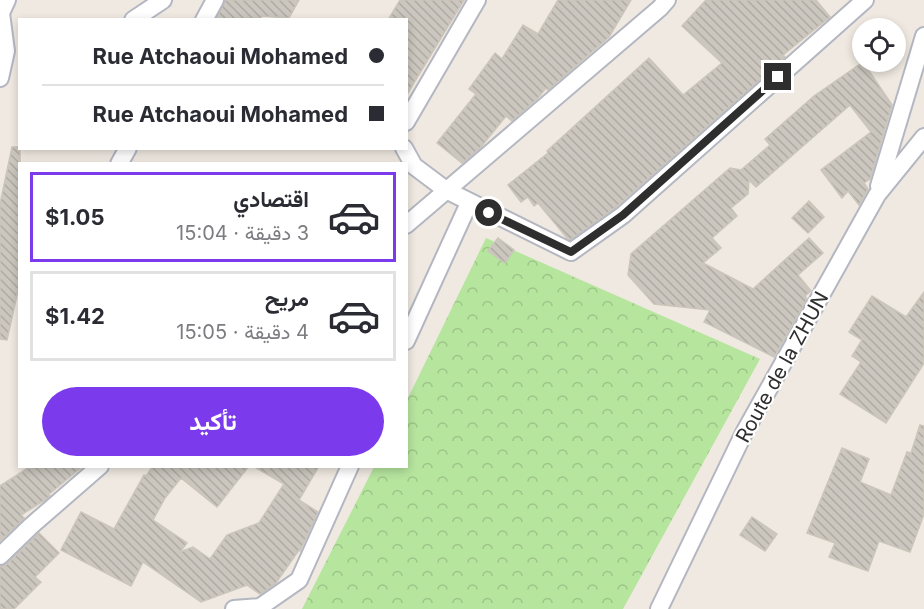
<!DOCTYPE html>
<html lang="ar">
<head>
<meta charset="utf-8">
<style>
	:root { --surface:#fff; --page:#f7f7f7; --text:#2b2b33; --muted:#7c7c81; --line:#e1e1e2; --accent:#7c3aed }
	body { margin:0; font-family:Inter,Vazirmatn,sans-serif; background:var(--page); color:var(--text); direction:rtl; height:100vh; display:flex; flex-direction:column; font-size:22px; white-space:nowrap }
	* { box-sizing:border-box; margin:0 }
	p { font-size:20px; color:var(--muted) }
	.icon { flex:none; width:33px; height:33px; fill:none; stroke:currentColor; stroke-width:2; stroke-linecap:round; stroke-linejoin:round }
	.map { position:relative; flex:1; overflow:hidden; direction:ltr }
	.sheet { position:absolute; left:18px; top:162px; width:390px; height:306px; display:flex; flex-direction:column; background:var(--surface); border-radius:0px; box-shadow:0 3px 9px #0003; direction:rtl }
	.sheet>* { flex:none }
	.guide { position:absolute; left:18px; top:18px; width:390px; height:132px; border-radius:0px; box-shadow:0 3px 9px #0003; direction:rtl; display:grid; align-content:center; height:132px; padding:0 24px; background:var(--surface) }
	.fabs { position:absolute; left:852px; top:18px; display:grid; gap:12px }
	.fabs a { display:grid; place-items:center; width:54px; height:54px; border-radius:50%; background:var(--surface); box-shadow:0 3px 9px #0003; font-size:30px }
	.end { position:absolute; width:27px; height:27px; margin:-14px; border:8px solid #2e2e2e; background:#fff; box-shadow:0 0 0 3px #fff }
	.from { border-radius:50% }
	.guide b { display:flex; align-items:center; gap:21px; height:57px; font-size:22px }
	.guide b+b { border-top:2px solid var(--line) }
	.guide i { width:15px; height:15px; background:var(--text) }
	ul { padding:10px 0 0; list-style:none }
	li { display:flex; align-items:center; gap:18px; height:90px; margin:0 12px 9px; padding:0 12px; border:3px solid var(--line); border-radius:0px }
	li div { flex:1 }
	li b { display:block; font-size:22px }
	li em { font-style:normal; font-weight:700 }
	li.current { border-color:var(--accent) }
	li>.icon { width:54px; height:54px; stroke-width:1.5 }
	.cta { display:flex; gap:12px; margin-top:auto; padding:12px 24px }
	.cta a { flex:1; height:69px; border-radius:36px; background:var(--accent); color:#fff; font-size:24px; font-weight:700; line-height:69px; text-align:center }
	.map>svg:first-child { display:block }
	.forest { fill:url(#forest-crowns) }
	.building { fill:url(#building-back-hatch); stroke:#cbc5ba; stroke-width:1.5 }
	.lines { fill:none; stroke-linecap:round; stroke-linejoin:round }
	.street-casing { stroke:#b4b7c1; stroke-width:20 }
	.street { stroke:#fff; stroke-width:16 }
	.route { stroke:#2e2e2e; stroke-width:8 }
	.labels { text-anchor:middle; stroke-width:4.5; stroke-linejoin:round; paint-order:stroke }
	.street-label { font-size:20px; fill:#2e2e2e; stroke:#fff }
</style>
</head>
<body>
<div class="map">
<svg width="924" height="609" viewBox="0 0 924 609">
	<defs>
		<pattern id="forest-crowns" width="20" height="18" patternUnits="userSpaceOnUse" patternTransform="scale(1.5)"><rect width="20" height="18" fill="#b6e59e"/><path d="M2 6a3 3 0 1 1 6 0M12 15a3 3 0 1 1 6 0" fill="none" stroke="#9dc588"/></pattern>
		<pattern id="building-back-hatch" width="6" height="6" patternUnits="userSpaceOnUse" patternTransform="scale(1.5)"><rect width="6" height="6" fill="#cbc7bf"/><path d="M-1 5l2 2M0 0l6 6M5-1l2 2" fill="none" stroke="#afaba4"/></pattern>
	</defs>
	<rect width="100%" height="100%" fill="#efe9e1"/>
	<polygon class="forest" points="486,238 760,359 623,609 302,609 374,467 406,466 407,400"/>
	<g class="building">
		<polygon points="225,0 299,0 289,18 262,16 260,20 216,20"/>
		<polygon points="400,0 464,0 406,96 406,20 388,20"/>
		<polygon points="558,0 631,0 609,37 548,90 546,88 538,98 512,121 506,116 481,147 462,163 437,143 476,94 469,89 495,53 502,59 523,25 538,34"/>
		<polygon points="706,0 816,0 830,17 783,55 785,57 616,207 570,240 567,238 538,203 534,206 528,197 521,202 508,185 548,153 547,151 649,58 683,95 722,63 682,26"/>
		<polygon points="863,62 892,105 870,179 864,183 868,189 859,205 848,191 842,198 821,170 871,132 850,105 756,187 749,180 748,194 731,208 737,216 712,238 721,248 703,263 753,289 809,238 823,253 798,275 811,291 805,296 807,299 774,357 704,322 710,310 654,304 628,275 631,254 730,168 741,170 770,145 765,139 814,96"/>
		<polygon points="12,147 20,147 20,282 7,340 0,339 0,204"/>
		<polygon points="809,201 824,217 808,233 792,218"/>
		<polygon points="498,238 514,250 505,263 488,251"/>
		<polygon points="924,292 924,363 886,423 840,394 861,362 852,356 862,340 849,332 872,296 906,317"/>
		<polygon points="920,425 924,426 924,514 910,552 879,541 868,571 829,557 835,543 807,533 842,448 869,459 860,482 891,495 907,452 911,453"/>
		<polygon points="31,466 83,466 48,495 50,496 45,500 21,515 24,518 0,541 0,486"/>
		<polygon points="153,466 249,466 217,507 181,478 165,498 153,520 187,543 180,552 193,547 210,559 227,535 259,523 284,484 253,466 319,466 299,500 318,512 300,551 299,550 276,583 260,594 247,585 201,602 143,562 131,586 61,550 81,512 114,529 144,475 146,476"/>
		<polygon points="752,517 777,534 765,551 740,535"/>
		<polygon points="39,533 59,553 35,577 41,582 14,609 0,609 0,566 7,564"/>
	</g>
	<g class="lines">
		<g class="street-casing">
			<g id="street">
				<polyline points="133,20 163,0"/>
				<polyline points="204,20 215,0"/>
				<polyline points="0,78 6,51 1,13 7,0"/>
				<polyline points="406,122 477,0"/>
				<polyline points="404,148 414,166 446,190 571,252 623,215 865,0"/>
				<polyline points="119,164 128,148"/>
				<polyline points="879,186 924,36"/>
				<polyline points="406,225 660,8 667,0"/>
				<polyline points="406,341 469,203"/>
				<polyline points="0,556 31,526 100,466"/>
				<polyline points="234,609 260,607 299,580 350,466"/>
				<polyline points="659,609 744,433 877,195 924,137"/>
			</g>
		</g>
		<use href="#street" class="street"/>
	</g>
	<g class="lines">
		<polyline class="route" points="489,213 571,252 623,215 778,77"/>
	</g>
	<g class="labels">
		<g class="street-label">
			<text transform="translate(782 367) rotate(-61)" y="7">Route de la ZHUN</text>
		</g>
	</g>
</svg>
<div class="fabs">
<a><svg class="icon" aria-label="locate" viewBox="0 0 24 24"><circle cx="12" cy="12" r="6"/><path d="M12 2v4M12 18v4M2 12h4M18 12h4"/></svg></a>
</div>
<i class="end from" style="left:489px;top:213px"></i>
<i class="end" style="left:778px;top:77px"></i>
<div class="guide">
<b><i class="from"></i>Rue Atchaoui Mohamed</b>
<b><i></i>Rue Atchaoui Mohamed</b>
</div>
<section class="sheet">
<ul>
<li class="current"><svg class="icon" aria-label="car" viewBox="0 0 24 24"><path d="M5 17H2v-5l4-1 3-4h7l3 4 3 1v5h-3M9 17h6M6 11h13"/><circle cx="7" cy="17" r="2"/><circle cx="17" cy="17" r="2"/></svg><div><b>اقتصادي</b><p>3 دقيقة · 15:04</p></div><em>$1.05</em></li>
<li><svg class="icon" aria-label="car" viewBox="0 0 24 24"><path d="M5 17H2v-5l4-1 3-4h7l3 4 3 1v5h-3M9 17h6M6 11h13"/><circle cx="7" cy="17" r="2"/><circle cx="17" cy="17" r="2"/></svg><div><b>مريح</b><p>4 دقيقة · 15:05</p></div><em>$1.42</em></li>
</ul>
<div class="cta"><a>تأكيد</a></div>
</section>
</div>
</body>
</html>
